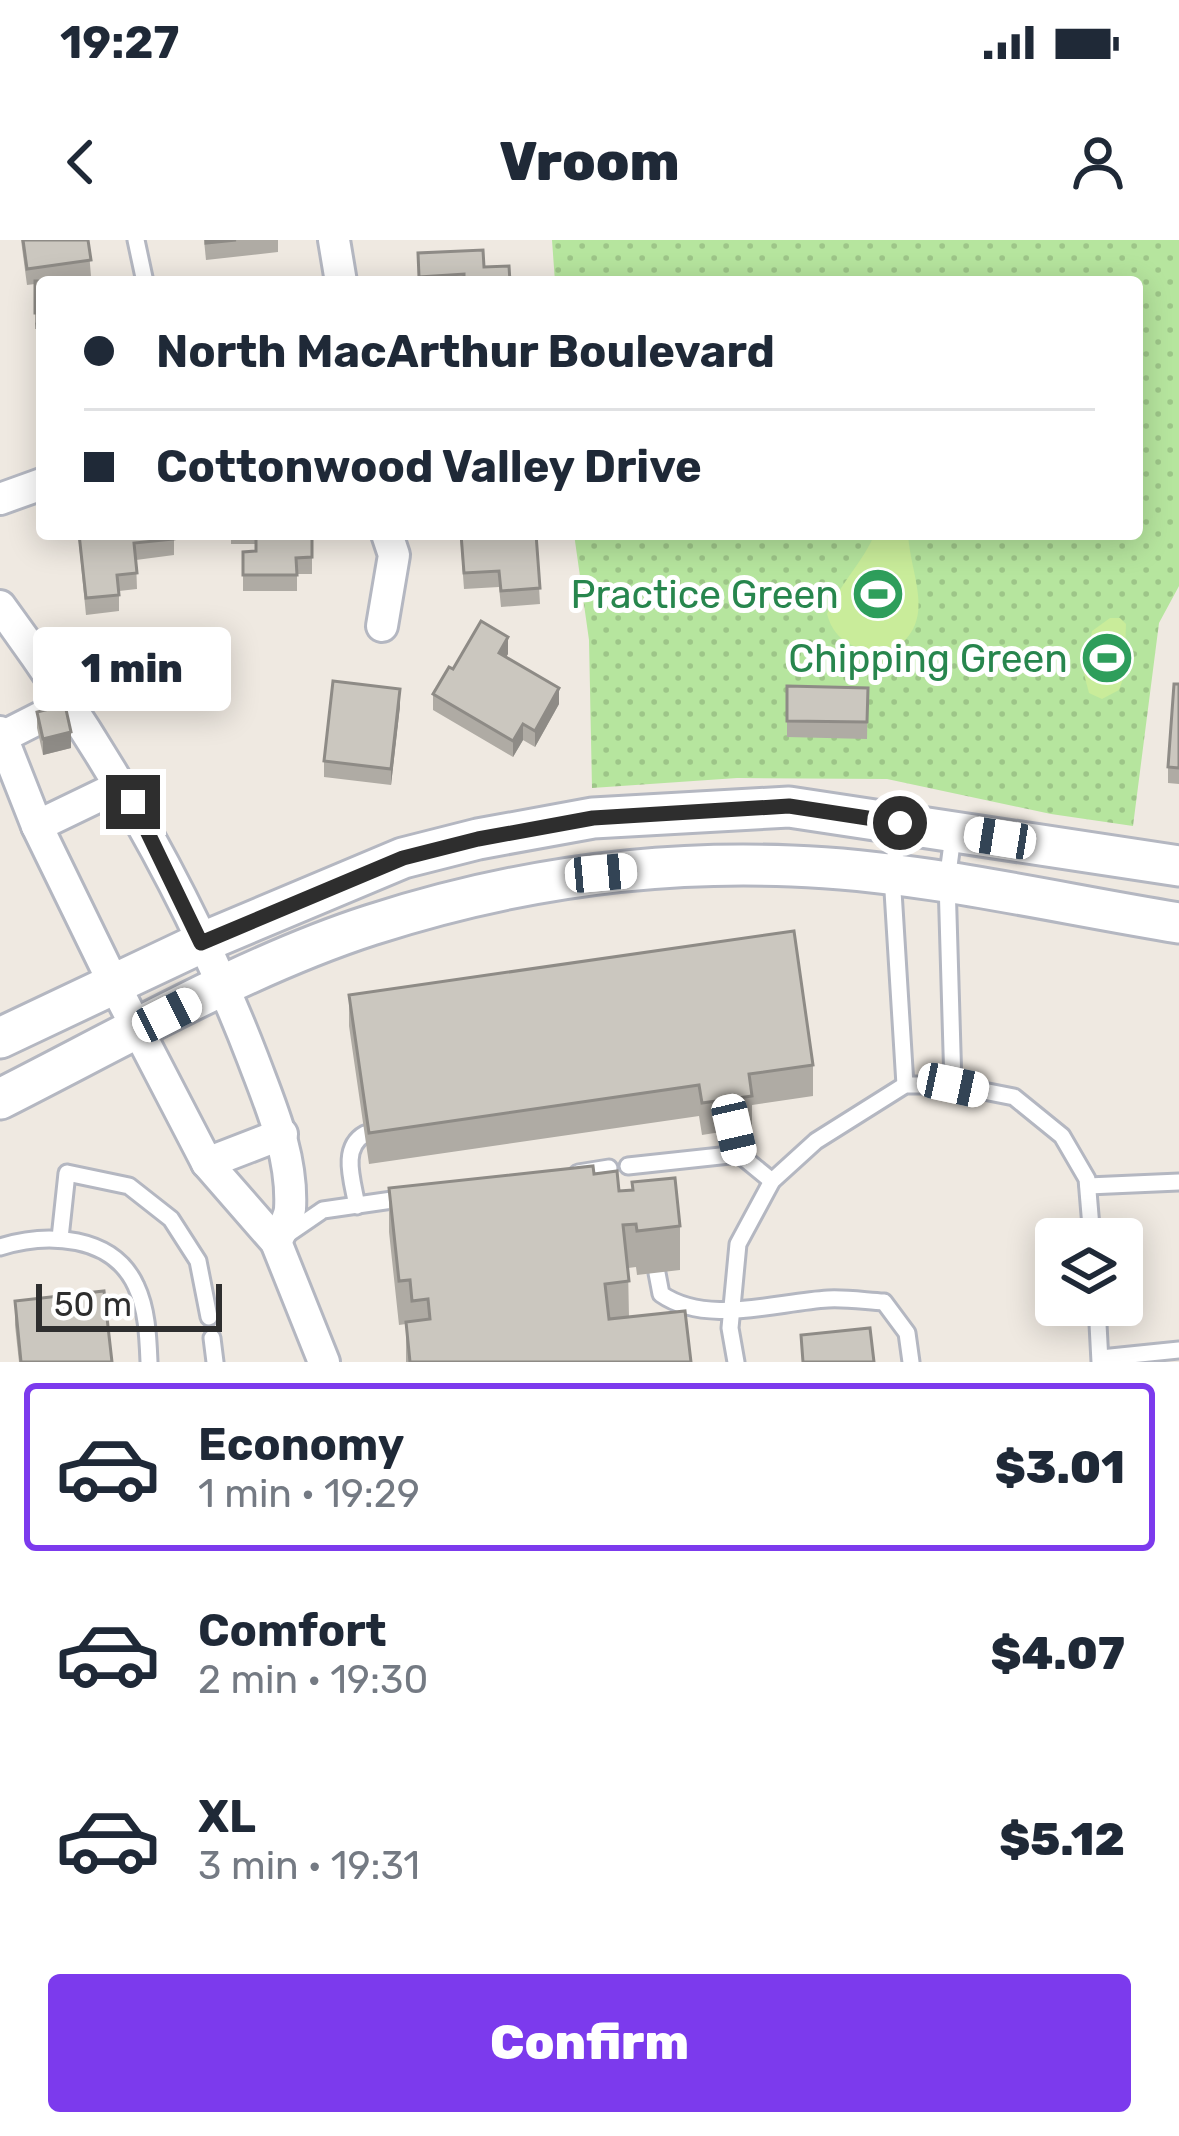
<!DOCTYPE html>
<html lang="en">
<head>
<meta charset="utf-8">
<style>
	:root { --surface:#fff; --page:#f6f6f7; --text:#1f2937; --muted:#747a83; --line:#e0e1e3; --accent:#7c3aed }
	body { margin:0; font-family:Rubik,sans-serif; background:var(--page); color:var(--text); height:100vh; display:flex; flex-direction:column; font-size:45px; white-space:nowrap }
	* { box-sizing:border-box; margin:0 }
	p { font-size:39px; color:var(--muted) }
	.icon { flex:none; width:66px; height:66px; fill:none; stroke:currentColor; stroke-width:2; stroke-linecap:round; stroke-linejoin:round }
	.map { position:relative; height:1122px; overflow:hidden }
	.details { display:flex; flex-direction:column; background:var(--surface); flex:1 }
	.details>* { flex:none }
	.banner { position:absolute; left:36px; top:36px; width:1107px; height:264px; border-radius:12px; box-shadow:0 6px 30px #0003; display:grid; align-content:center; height:264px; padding:0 48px; background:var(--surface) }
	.buttons { position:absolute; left:1035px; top:978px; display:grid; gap:24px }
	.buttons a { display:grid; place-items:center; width:108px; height:108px; border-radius:12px; background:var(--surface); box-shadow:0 6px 30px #0003; font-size:60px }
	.scale { position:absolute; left:36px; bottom:30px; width:186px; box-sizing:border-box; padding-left:12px; border:6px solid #2e2e2e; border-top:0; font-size:33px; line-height:42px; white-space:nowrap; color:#2e2e2e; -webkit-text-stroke:9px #fff; paint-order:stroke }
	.end { position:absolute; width:54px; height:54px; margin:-27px; border:15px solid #2e2e2e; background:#fff; box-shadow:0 0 0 6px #fff }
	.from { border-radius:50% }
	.bubble { position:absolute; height:84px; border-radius:12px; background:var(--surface); box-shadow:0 6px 30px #0003; font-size:39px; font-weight:800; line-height:84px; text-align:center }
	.car { position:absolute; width:36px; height:72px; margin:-36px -18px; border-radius:15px; box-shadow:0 0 9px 3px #0007; background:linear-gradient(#fff 24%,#345 0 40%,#fff 0 76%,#345 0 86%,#fff 0) }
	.banner b { display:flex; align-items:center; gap:42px; height:114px; font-size:45px }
	.banner b+b { border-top:3px solid var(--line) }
	.banner i { width:30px; height:30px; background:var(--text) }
	ul { padding:21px 0 0; list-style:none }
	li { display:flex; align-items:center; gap:36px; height:168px; margin:0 24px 18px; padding:0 24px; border:6px solid transparent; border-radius:12px }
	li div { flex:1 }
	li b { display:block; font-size:45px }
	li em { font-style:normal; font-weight:800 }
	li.selected { border-color:var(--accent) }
	li>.icon { width:108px; height:108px; stroke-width:1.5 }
	.primary-button { display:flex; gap:24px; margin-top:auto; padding:24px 48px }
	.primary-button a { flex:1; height:138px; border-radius:12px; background:var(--accent); color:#fff; font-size:48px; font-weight:800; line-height:138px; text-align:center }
	.status { display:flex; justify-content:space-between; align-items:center; height:84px; padding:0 60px; background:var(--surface); direction:ltr }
	.status svg { height:33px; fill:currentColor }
	header { display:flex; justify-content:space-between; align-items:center; height:156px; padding:0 48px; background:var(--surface); font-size:54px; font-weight:800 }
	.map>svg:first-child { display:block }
	.grass { fill:url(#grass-dots) }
	.pitch { fill:#c9ec9a }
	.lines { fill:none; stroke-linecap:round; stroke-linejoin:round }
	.lane-casing { stroke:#b4b7c1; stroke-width:21 }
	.street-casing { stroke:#b4b7c1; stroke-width:36 }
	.secondary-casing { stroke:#b4b7c1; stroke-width:45 }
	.lane { stroke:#fff; stroke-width:15 }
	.street { stroke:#fff; stroke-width:30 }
	.secondary { stroke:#fff; stroke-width:39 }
	.wall { fill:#afaba4 }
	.shaded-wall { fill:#8e8b86 }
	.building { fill:#cbc7bf; stroke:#8e8b86; stroke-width:3 }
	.route { stroke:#2e2e2e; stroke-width:15 }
	.labels { text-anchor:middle; stroke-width:10; stroke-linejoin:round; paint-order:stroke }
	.leisure-label { font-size:39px; fill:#27864d; stroke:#fff; text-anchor:end }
</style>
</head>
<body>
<div class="status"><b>19:27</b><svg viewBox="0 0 49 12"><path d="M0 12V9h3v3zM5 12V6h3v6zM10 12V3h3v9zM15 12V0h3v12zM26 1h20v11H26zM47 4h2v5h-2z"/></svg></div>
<header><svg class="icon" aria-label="back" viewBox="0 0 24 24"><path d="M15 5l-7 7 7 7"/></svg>Vroom<svg class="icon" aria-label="person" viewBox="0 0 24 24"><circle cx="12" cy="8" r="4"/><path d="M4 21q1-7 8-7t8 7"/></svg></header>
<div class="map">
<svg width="1179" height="1122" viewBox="0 0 1179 1122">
	<defs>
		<pattern id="grass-dots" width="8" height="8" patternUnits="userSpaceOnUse" patternTransform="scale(3)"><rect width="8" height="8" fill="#b6e59e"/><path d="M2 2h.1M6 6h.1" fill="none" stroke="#9dc588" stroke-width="1.8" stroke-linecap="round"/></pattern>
	</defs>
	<rect width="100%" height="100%" fill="#efe9e1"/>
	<polygon class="grass" points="552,0 1179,0 1179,346 1159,383 1133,586 1051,574 887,539 737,538 592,548 589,400 574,294 1137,294 1137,42 555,42"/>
	<g class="pitch">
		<path d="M875,294h33c3,47 32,90 -21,120 -29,-4 -52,-10 -60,-40 12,-29 35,-51 48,-80z"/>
		<polygon points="1110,378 1120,378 1126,384 1124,436 1119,450 1102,459 1089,453 1084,434 1092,391"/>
	</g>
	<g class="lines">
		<g class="lane-casing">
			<g id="lane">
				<polyline points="136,0 145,42"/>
				<polyline points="900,586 892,635 905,845"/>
				<polyline points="953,845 947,641 953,596"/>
				<polyline points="734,890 739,914"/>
				<polyline points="628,926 739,914 772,941"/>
				<polyline points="578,933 609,928"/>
				<polyline points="1088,946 1179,942"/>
				<path d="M357,966c-4,-24 -17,-58 8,-72"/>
				<polyline points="288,994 323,970 406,958"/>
				<polyline points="60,998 67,933 129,946 171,979 198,1021 209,1077"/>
				<path d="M0,1007c47,-15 113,-12 136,39 11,23 12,51 13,76"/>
				<path d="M657,1033l4,21c46,32 115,8 167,5 18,-1 38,2 56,3l23,31 4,29"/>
				<polyline points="1097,1065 1100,1122"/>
				<polyline points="212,1098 215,1122"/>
				<polyline points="1101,1118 1179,1110"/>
				<polyline points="736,1122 730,1088 738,1004 772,941 816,901 905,845 953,845 1014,857 1062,896 1087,939 1092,999"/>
			</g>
		</g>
		<g class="street-casing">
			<g id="street">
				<polyline points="334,0 341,42"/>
				<polyline points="0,259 42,244"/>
				<path d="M0,366c104,141 190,289 253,453 18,48 40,97 37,150 -1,11 -10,23 -14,33"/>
				<polyline points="382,386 394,315 387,294"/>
				<polyline points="0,492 37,586 114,744 207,923 276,1002 324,1122"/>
				<polyline points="2,497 71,462"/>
				<polyline points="37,586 122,545"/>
				<polyline points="207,923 282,894"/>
			</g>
		</g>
		<g class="secondary-casing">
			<g id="secondary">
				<polyline points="0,798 201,703 403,618 478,599 593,578 789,567 1179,626"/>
				<path d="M0,859c117,-59 247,-134 371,-174 136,-44 278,-65 421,-59 131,5 258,36 387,57"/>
			</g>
		</g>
		<use href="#lane" class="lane"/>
		<use href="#street" class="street"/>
		<use href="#secondary" class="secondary"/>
	</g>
	<g class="wall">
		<polygon points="21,0 88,0 91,36 42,42 42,131 37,89 35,89 35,44 27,45"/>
		<polygon points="204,0 278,0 278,12 206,20"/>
		<polygon points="418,13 484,27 510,42 418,42"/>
		<polygon points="78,294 174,294 174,315 136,320 137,349 119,351 119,371 86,375"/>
		<polygon points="231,294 312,294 312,334 297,334 297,351 243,351 243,312 256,311 256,304 231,304"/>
		<polygon points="460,294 536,294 540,364 501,367 499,347 464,349"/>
		<polygon points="508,414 506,417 559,464 535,507 523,500 513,517 433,470 433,454 453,429"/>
		<polygon points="1179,444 1179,544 1168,543 1168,527"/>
		<polygon points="787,446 868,448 867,499 787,497"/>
		<polygon points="400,466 391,545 324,537 324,521"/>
		<polygon points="37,472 71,508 43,515 37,488"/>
		<polygon points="349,755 813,825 813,856 752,865 752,887 702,895 699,876 369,924 349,786"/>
		<polygon points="594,934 619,951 680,986 680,1030 637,1035 636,1027 628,1028 629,1077 691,1122 406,1122 406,1084 399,1085 389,992 389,948"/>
		<polygon points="15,1061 112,1122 19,1122 15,1085"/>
	</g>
	<g class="shaded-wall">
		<polygon points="508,397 508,414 499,429 499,413"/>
		<polygon points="559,448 559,464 535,507 535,491"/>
		<polygon points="400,449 400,466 391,545 391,529"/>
		<polygon points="523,484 523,500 513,517 513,501"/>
		<polygon points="71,492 71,508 43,515 43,499"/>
	</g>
	<g class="building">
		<polygon points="23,0 88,0 91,20 27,29"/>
		<polygon points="206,0 236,0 206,3"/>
		<polygon points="483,10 484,27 509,26 510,42 464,42 464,34 419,37 418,13"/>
		<polygon points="35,41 83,41 83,42 42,42 42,73 35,73"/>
		<polygon points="42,83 42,115 37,84"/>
		<polygon points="79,294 174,294 174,299 134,303 137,333 117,335 119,355 86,358"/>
		<polygon points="256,294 312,294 312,317 296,318 297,335 243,335 243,312 256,311"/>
		<polygon points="461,294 536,294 540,348 501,351 499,331 464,333"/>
		<polygon points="481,381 508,397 499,413 559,448 535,491 523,484 513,501 433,454 449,427 453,429"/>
		<polygon points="333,441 400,449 391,529 324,521"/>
		<polygon points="1174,444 1179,444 1179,528 1168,527"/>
		<polygon points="787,446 868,448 867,482 787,481"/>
		<polygon points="65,465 71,492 43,499 37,472"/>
		<polygon points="794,691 813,825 749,834 752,856 702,863 699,845 369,893 349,755"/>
		<polygon points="593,926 594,934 617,931 619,951 633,950 632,942 675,938 680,986 637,991 636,984 623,985 629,1041 605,1044 609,1079 685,1071 691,1122 410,1122 406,1082 430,1079 428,1059 412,1061 410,1040 399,1041 389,948"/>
		<polygon points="104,1051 112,1122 21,1122 15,1061"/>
		<polygon points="870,1088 874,1122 803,1122 801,1095"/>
	</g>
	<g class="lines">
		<polyline class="route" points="133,562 201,703 403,618 478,599 593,578 789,566 900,583"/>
	</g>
	<defs>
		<g id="stadium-disc" transform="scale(2.7)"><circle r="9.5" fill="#2e9e5b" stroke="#fff"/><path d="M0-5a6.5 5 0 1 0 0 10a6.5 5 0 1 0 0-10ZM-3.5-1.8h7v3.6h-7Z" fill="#fff"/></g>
	</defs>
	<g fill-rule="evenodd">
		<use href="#stadium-disc" x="878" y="354"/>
		<use href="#stadium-disc" x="1107" y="418"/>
	</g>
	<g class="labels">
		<g class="leisure-label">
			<text x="839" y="368">Practice Green</text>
			<text x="1068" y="432">Chipping Green</text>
		</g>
	</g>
</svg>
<div class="buttons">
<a><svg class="icon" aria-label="layers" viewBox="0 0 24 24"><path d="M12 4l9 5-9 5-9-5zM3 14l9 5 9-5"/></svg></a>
</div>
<div class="scale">50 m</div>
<i class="end from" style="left:900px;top:583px"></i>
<i class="end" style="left:133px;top:562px"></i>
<div class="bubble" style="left:33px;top:387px;width:198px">1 min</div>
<i class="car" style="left:1000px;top:598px;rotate:279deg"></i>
<i class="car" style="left:601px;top:633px;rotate:85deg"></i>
<i class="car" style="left:167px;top:775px;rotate:63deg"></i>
<i class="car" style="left:953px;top:845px;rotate:102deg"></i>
<i class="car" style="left:734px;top:890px;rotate:167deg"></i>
<div class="banner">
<b><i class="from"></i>North MacArthur Boulevard</b>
<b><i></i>Cottonwood Valley Drive</b>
</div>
</div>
<section class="details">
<ul>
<li class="selected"><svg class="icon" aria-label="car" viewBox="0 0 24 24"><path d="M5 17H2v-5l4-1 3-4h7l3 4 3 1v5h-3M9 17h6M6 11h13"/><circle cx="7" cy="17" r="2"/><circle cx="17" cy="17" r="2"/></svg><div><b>Economy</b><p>1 min · 19:29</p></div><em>$3.01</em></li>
<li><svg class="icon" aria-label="car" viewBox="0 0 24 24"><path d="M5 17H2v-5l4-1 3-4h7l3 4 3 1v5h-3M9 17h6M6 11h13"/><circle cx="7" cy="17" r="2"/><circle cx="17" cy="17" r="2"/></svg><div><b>Comfort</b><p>2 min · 19:30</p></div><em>$4.07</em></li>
<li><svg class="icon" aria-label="car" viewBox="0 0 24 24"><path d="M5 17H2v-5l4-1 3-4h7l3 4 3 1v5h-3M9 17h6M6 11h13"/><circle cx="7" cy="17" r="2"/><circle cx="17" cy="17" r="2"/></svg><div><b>XL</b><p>3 min · 19:31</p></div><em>$5.12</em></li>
</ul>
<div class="primary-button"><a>Confirm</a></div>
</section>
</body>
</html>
